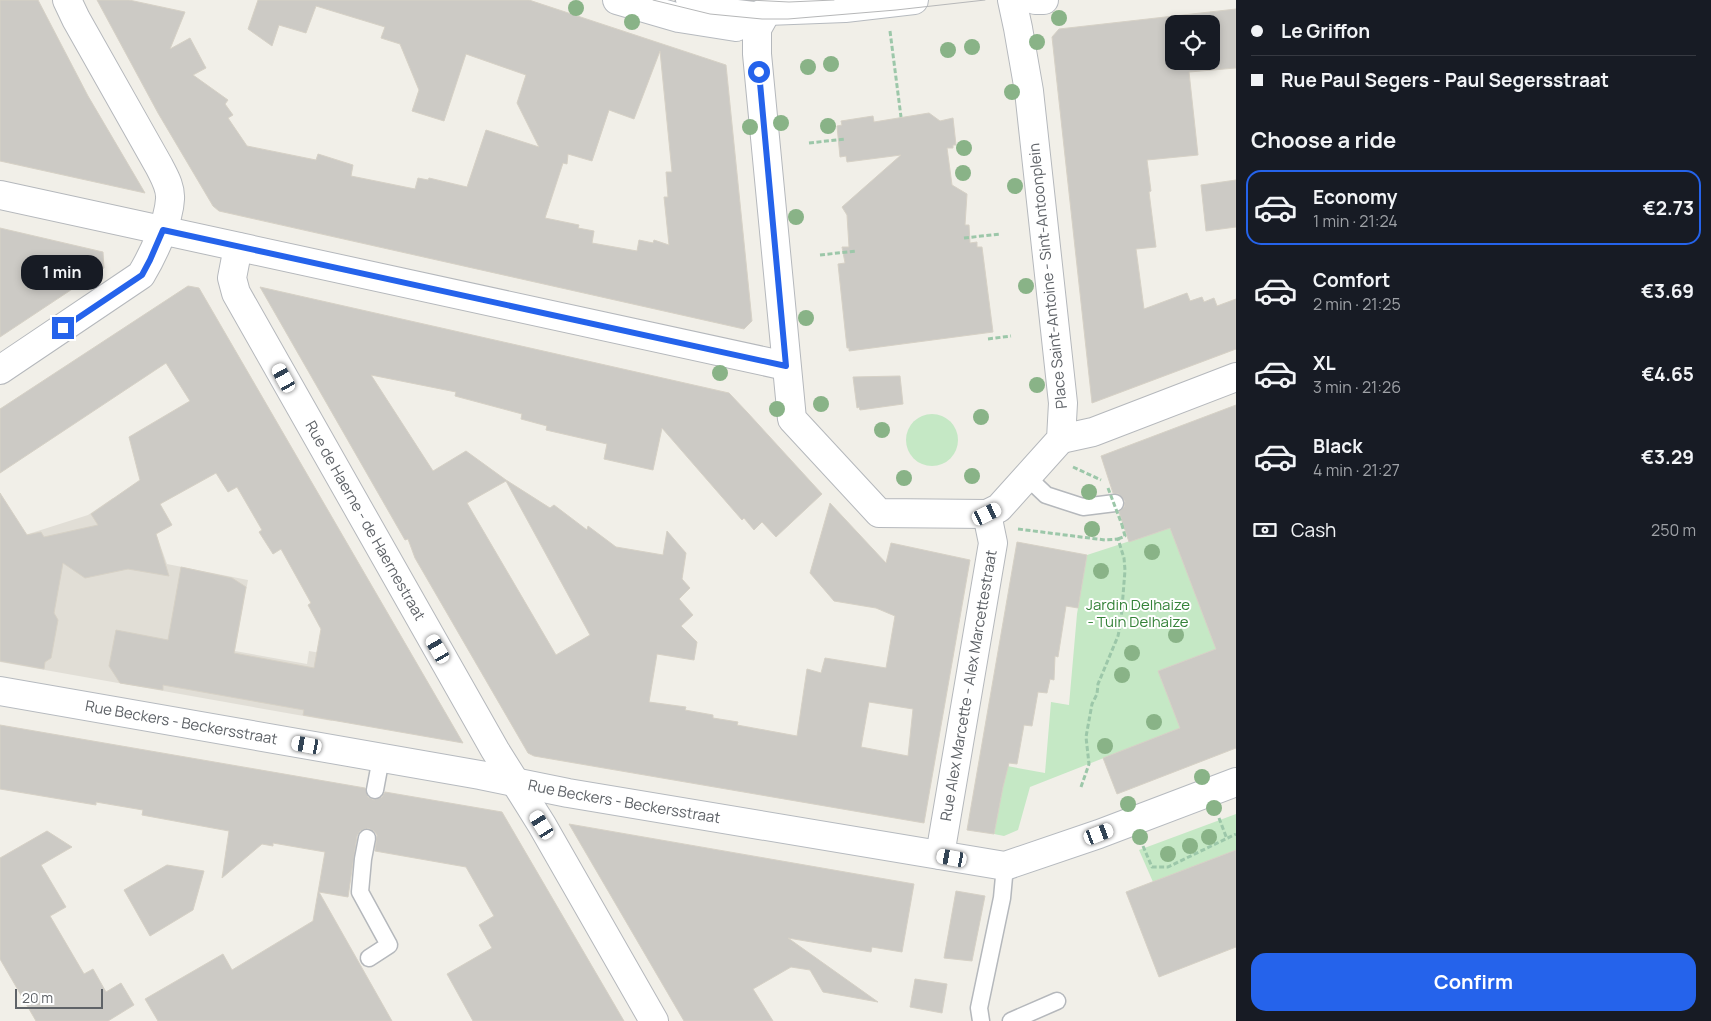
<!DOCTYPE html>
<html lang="en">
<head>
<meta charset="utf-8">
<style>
	:root { --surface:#171b24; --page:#242831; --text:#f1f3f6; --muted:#9ea1a6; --line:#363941; --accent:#2563eb }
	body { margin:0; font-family:Manrope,sans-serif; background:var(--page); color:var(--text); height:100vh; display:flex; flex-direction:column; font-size:19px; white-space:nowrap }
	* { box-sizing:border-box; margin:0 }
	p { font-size:16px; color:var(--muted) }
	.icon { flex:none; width:28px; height:28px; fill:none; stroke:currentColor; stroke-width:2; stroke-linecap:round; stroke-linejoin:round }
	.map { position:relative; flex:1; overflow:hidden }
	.details { display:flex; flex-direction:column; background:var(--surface); width:475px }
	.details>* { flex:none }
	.guide { display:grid; align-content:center; height:110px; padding:0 15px; background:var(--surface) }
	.fabs { position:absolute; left:1165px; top:15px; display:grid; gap:10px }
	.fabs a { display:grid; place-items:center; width:55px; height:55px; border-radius:10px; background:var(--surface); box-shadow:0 2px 8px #0003; font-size:25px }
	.scale { position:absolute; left:15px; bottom:12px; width:88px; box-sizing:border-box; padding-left:5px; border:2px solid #5f6368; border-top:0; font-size:14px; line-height:18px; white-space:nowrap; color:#5f6368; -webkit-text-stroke:4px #fff; paint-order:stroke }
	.end { position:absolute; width:22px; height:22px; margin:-11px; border:6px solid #2563eb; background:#fff; box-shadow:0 0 0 2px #fff }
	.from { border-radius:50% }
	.bubble { position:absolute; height:35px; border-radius:15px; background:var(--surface); box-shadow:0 2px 8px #0003; font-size:16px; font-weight:700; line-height:35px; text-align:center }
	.car { position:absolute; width:15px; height:30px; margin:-15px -8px; border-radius:6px; box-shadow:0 0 4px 1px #0007; background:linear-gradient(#fff 24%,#345 0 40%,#fff 0 76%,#345 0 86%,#fff 0) }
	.guide b { display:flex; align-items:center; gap:18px; height:48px; font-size:19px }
	.guide b+b { border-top:1px solid var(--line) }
	.guide i { width:12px; height:12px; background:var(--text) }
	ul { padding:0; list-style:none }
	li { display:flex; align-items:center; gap:15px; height:75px; margin:0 10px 8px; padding:0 5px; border:2px solid transparent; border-radius:15px }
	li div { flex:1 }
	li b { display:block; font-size:19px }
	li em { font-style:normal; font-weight:700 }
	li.on { border-color:var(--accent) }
	li>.icon { width:45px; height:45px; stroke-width:1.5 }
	h2 { padding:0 15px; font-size:22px; line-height:60px }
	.pay { display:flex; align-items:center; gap:12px; height:55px; padding:0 15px; font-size:19px }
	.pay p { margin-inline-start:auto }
	.button { display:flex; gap:10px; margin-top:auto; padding:10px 15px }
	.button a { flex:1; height:58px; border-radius:15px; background:var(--accent); color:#fff; font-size:20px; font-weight:700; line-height:58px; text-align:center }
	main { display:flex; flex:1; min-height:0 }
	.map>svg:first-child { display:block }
	.education { fill:#e1ded6 }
	.green { fill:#c5e8c5 }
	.building { fill:#cccac5; stroke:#d6d1c6; fill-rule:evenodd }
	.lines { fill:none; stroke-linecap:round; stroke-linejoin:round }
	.lane-casing { stroke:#b5b8bc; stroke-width:19 }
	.street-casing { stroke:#b5b8bc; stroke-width:30 }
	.secondary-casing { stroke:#b6babf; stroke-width:30 }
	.path { stroke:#9cc7a9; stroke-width:3; stroke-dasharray:5 2.5; stroke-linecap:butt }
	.lane { stroke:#fff; stroke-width:16 }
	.street { stroke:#fff; stroke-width:28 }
	.secondary { stroke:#fff; stroke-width:28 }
	.tram { stroke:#b6b7b8; stroke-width:1 }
	.path-bridge { stroke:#9cc7a9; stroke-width:3; stroke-dasharray:5 2.5; stroke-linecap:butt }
	.tree { fill:#89b387 }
	.route { stroke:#2563eb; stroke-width:6 }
	.labels { text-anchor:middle; stroke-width:4; stroke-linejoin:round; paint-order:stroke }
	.street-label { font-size:15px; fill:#5f6368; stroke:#fff }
	.park-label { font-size:15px; fill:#348238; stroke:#fff }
</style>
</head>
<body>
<main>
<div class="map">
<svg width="1236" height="1021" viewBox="0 0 1236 1021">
	<rect width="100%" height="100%" fill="#f1efe8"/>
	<polygon class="education" points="113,498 149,514 167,564 248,580 235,651 307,664 309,651 343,657 332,721 0,662 22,536 88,515"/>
	<g class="green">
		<circle cx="932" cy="440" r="26"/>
		<polygon points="1170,528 1216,649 1158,671 1180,728 1030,787 1018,830 1004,836 994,834 1007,766 1045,773 1051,702 1069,705 1077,614 1087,555"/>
		<polygon points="1236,814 1236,850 1153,882 1139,850"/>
	</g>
	<g class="building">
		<polygon points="0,0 38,0 88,96 145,193 0,161"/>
		<path d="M97,0h32l56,12 -15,37 20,-11 16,30 -13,7 35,25 -3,4 8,11 -5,3 19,28 69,14 2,-6 35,11 -2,11 64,13 3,-11 10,2 1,-2 38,9 19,-57 53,17 -22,-44 9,-28 -60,-21 -22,67 -32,-10 7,-21 -19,-46 -19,-6 4,-11 -69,-21 -10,27 -27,-8 -7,21 -24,-17 10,-29h271l197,65 26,256 -8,8 -525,-118 -6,-5 -55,-93zM660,51l12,121h-6l2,25h-4l5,48 -15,-5 -1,3 -14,-3 -2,11 -45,-8 2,-12 -16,-3 1,-3 -34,-7 18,-55 4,1 1,-10 24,7 17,-51 25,9z"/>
		<path d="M1236,9v59l-47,4 9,83 -51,5 4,31 -2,1 7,55 -20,2 8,60 43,-16 3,8 12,-4 2,5 10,-4 3,8 19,-7v50l-144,54 -40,-366 7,-8zM1174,24h37v37h-37z"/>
		<polygon points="929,113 940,121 953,118 956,145 953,145 953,148 947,148 952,185 967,194 965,225 969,225 970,243 977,242 977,247 982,247 993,332 849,351 849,348 847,348 838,264 845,263 842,247 849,247 847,215 842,207 901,155 847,162 846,156 840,157 837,126 842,125 841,121 873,116 874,122"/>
		<polygon points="1236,180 1236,227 1206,231 1201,185"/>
		<polygon points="0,228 103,252 104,268 0,337"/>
		<polygon points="188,286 199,288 463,743 303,715 304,710 163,685 163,690 120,683 109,666 116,630 168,640 181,567 232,578 246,587 234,653 314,668 321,629 308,605 311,603 281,549 273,554 259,532 262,530 237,487 228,492 216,473 160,504 172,525 156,534 169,576 128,569 85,578 63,563 54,613 58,620 51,658 45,662 44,669 0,661 0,493 27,535 41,532 44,537 98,525 91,514 140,480 129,437 190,401 166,363 0,473 0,409"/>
		<path d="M260,287l469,106 18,19 75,82 -46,43 -14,-15 -8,8 -10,-12 -2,2 -80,-92 -9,42 -49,-11 3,-15 -61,-14 1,-4 -26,-7 1,-5 -67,-18 1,-4 -85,-17 62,96 33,-20 40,29 44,28 4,-3 33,25 1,-4 28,21 47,8 4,-24 19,22 -4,26 8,9 -11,11 14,16 -12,11 16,16 -3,18 -37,-6 -8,48 37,5 -1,3 28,5v3l25,4 -1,3 60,11 10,-67 14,4 4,-15 61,10 9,-52 -19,-8 -42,-7 -24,-28 20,-70 56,60 5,-20 79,17 -46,263 -390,-67 -6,-3 -113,-195 -7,-19 -3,1zM506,481l84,154 -34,20 -89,-152zM869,702l44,7 -5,47 -47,-9z"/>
		<polygon points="900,376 903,404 860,410 859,407 857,408 853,377"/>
		<polygon points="1236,405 1236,748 1117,794 1103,758 1180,728 1158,671 1216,649 1170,528 1129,542 1119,512 1124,507 1125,501 1119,494 1113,493 1101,456"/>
		<polygon points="1017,542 1087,555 1078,608 1066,606 1058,657 1055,656 1054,680 1050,679 1047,693 1038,692 1032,726 1024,725 1017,764 1009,763 1003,787 994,834 967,830"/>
		<polygon points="0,725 365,788 368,797 374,800 382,797 385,792 502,812 624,1021 473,1021 447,974 492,948 479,925 494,916 466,867 375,851 377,835 374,831 368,828 360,831 357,836 348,897 319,892 392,1021 158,1021 145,999 223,954 232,970 313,921 325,852 273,843 273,846 262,844 222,878 229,831 142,815 143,810 96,802 96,805 0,789"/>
		<polygon points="569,824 914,884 902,952 872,947 871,952 788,938 878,1002 823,992 810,970 791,967 753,989 773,1021 684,1021"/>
		<polygon points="47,831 72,847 41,865 66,907 50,916 84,974 93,969 106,992 121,983 134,1005 108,1021 36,1021 0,959 0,858"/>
		<polygon points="1236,850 1236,947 1159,977 1126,892"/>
		<polygon points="167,865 204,871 193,910 150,936 124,890"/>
		<polygon points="956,891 985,896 972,961 944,958"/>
		<polygon points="915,979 947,984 942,1013 910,1007"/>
	</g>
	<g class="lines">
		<g class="lane-casing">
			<g id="lane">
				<polyline points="684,0 711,5 764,11"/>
				<polyline points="1026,476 1046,495 1083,507 1115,503"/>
				<polyline points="375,790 381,758"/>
				<polyline points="367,838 363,859 360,892 389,945 369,958"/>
				<polyline points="981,1021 979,1008 1002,898 1005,866"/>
				<polyline points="1011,1021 1057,1001"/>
			</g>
		</g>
		<g class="street-casing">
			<g id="street">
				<polyline points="767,11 757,29 757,54 792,419 879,513 987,514 999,508 1061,439 1063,403 1029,91 1018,28 1012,0"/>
				<polyline points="0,195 786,366"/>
				<path id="s1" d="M238,247l-6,31 4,15 259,457 47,75 112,196"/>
				<path d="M0,370l141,-95c12,-20 28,-54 29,-76 1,-12 -6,-23 -11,-33l-83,-147 -9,-19"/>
				<polyline points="1061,439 1093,432 1236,377"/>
				<path id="s2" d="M940,855l53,-312 -6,-29"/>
			</g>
		</g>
		<g class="secondary-casing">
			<g id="secondary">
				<polyline points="617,0 679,18 736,27 767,11 845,8 914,0"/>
				<polyline points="1035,0 1044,0"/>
				<path id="s3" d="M0,691l480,84 88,18 437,73 94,-32 137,-52"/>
			</g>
		</g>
		<g class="path">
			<polyline points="890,31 901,117"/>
			<polyline points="809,143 845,139"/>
			<polyline points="964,238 1000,234"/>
			<polyline points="820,255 856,251"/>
			<polyline points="988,339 1011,336"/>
			<polyline points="1073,467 1101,480"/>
			<polyline points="1018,529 1105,540 1118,539 1124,558 1125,570 1121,621 1118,636 1098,684 1097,694 1092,704 1086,737 1089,764 1081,787"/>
			<polyline points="1118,539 1125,536 1122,525"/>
			<polyline points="1219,818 1227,839"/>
			<polyline points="1143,846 1152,867 1168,867 1236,834"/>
		</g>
		<use href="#lane" class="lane"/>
		<use href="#street" class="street"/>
		<use href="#secondary" class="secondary"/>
		<g class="tram">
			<polyline points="653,0 710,14 762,19 788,19 896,10 985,0"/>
			<polyline points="749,0 789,2 834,0"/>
		</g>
		<polyline class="path-bridge" points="1108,488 1122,525"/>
	</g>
	<g class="tree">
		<circle cx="576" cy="8" r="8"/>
		<circle cx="1059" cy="18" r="8"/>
		<circle cx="632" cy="22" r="8"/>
		<circle cx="1037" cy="42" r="8"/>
		<circle cx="972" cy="47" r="8"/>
		<circle cx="948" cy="50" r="8"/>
		<circle cx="831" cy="64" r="8"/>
		<circle cx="808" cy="67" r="8"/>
		<circle cx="1012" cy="92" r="8"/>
		<circle cx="781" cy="123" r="8"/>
		<circle cx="828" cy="126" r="8"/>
		<circle cx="750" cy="127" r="8"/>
		<circle cx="964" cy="148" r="8"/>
		<circle cx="963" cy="173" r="8"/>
		<circle cx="1015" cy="186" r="8"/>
		<circle cx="796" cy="217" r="8"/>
		<circle cx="1026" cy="286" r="8"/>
		<circle cx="806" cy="318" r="8"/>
		<circle cx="720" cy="373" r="8"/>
		<circle cx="1037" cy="385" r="8"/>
		<circle cx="821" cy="404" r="8"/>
		<circle cx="777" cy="409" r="8"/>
		<circle cx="981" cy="417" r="8"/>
		<circle cx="882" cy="430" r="8"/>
		<circle cx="972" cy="476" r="8"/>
		<circle cx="904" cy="478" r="8"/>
		<circle cx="1089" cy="492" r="8"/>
		<circle cx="1092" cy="529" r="8"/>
		<circle cx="1152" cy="552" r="8"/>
		<circle cx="1101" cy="571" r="8"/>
		<circle cx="1176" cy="635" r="8"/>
		<circle cx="1132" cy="653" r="8"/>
		<circle cx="1122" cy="675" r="8"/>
		<circle cx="1154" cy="722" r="8"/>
		<circle cx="1105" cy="746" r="8"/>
		<circle cx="1202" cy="777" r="8"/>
		<circle cx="1128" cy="804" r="8"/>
		<circle cx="1214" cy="808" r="8"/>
		<circle cx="1140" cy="837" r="8"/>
		<circle cx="1209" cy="837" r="8"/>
		<circle cx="1190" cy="846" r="8"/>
		<circle cx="1168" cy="854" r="8"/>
	</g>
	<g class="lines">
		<polyline class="route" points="63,328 142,275 150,260 163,230 786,366 759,72"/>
	</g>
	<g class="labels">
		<g class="street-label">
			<text transform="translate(1048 276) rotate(-96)" y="5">Place Saint-Antoine - Sint-Antoonplein</text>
			<text dy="5" stroke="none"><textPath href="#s1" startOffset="309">Rue de Haerne - de Haernestraat</textPath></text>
			<text dy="5" stroke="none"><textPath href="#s2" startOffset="172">Rue Alex Marcette - Alex Marcettestraat</textPath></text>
			<text dy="5" stroke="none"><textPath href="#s3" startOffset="184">Rue Beckers - Beckersstraat</textPath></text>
			<text dy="5" stroke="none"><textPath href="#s3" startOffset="634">Rue Beckers - Beckersstraat</textPath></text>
		</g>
		<g class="park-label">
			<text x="1138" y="610">Jardin Delhaize<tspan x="1138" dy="17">- Tuin Delhaize</tspan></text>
		</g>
	</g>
</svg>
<div class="fabs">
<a><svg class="icon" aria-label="locate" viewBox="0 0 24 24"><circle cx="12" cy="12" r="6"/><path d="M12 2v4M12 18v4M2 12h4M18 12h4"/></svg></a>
</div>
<div class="scale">20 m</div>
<i class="end from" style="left:759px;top:72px"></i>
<i class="end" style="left:63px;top:328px"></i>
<div class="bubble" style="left:21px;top:255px;width:82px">1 min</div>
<i class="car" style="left:284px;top:378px;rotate:331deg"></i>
<i class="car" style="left:987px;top:514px;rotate:64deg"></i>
<i class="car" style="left:438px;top:649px;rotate:330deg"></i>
<i class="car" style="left:307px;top:745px;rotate:280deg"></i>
<i class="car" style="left:542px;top:825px;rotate:328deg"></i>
<i class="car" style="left:1099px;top:834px;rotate:69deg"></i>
<i class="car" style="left:952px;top:858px;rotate:280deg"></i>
</div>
<section class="details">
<div class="guide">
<b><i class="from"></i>Le Griffon</b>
<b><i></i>Rue Paul Segers - Paul Segersstraat</b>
</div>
<h2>Choose a ride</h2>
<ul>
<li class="on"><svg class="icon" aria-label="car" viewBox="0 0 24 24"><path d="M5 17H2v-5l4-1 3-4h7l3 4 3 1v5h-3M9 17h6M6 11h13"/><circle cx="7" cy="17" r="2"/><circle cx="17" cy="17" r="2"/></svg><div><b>Economy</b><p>1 min · 21:24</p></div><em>€2.73</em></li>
<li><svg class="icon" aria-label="car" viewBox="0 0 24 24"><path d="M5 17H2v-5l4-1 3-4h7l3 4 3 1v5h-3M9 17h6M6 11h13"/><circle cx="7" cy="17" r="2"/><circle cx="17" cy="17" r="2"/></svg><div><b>Comfort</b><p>2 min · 21:25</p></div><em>€3.69</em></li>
<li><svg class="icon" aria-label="car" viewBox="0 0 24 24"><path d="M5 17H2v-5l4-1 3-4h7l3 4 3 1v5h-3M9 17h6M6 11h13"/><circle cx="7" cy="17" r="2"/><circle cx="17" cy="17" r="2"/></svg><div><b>XL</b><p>3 min · 21:26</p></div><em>€4.65</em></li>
<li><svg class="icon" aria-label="car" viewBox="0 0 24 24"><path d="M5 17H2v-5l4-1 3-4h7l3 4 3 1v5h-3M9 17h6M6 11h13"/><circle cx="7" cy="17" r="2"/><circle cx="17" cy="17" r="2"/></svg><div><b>Black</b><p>4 min · 21:27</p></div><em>€3.29</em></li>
</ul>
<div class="pay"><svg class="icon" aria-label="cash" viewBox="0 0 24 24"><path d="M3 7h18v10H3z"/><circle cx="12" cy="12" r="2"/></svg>Cash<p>250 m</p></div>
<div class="button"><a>Confirm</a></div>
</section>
</main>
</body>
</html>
